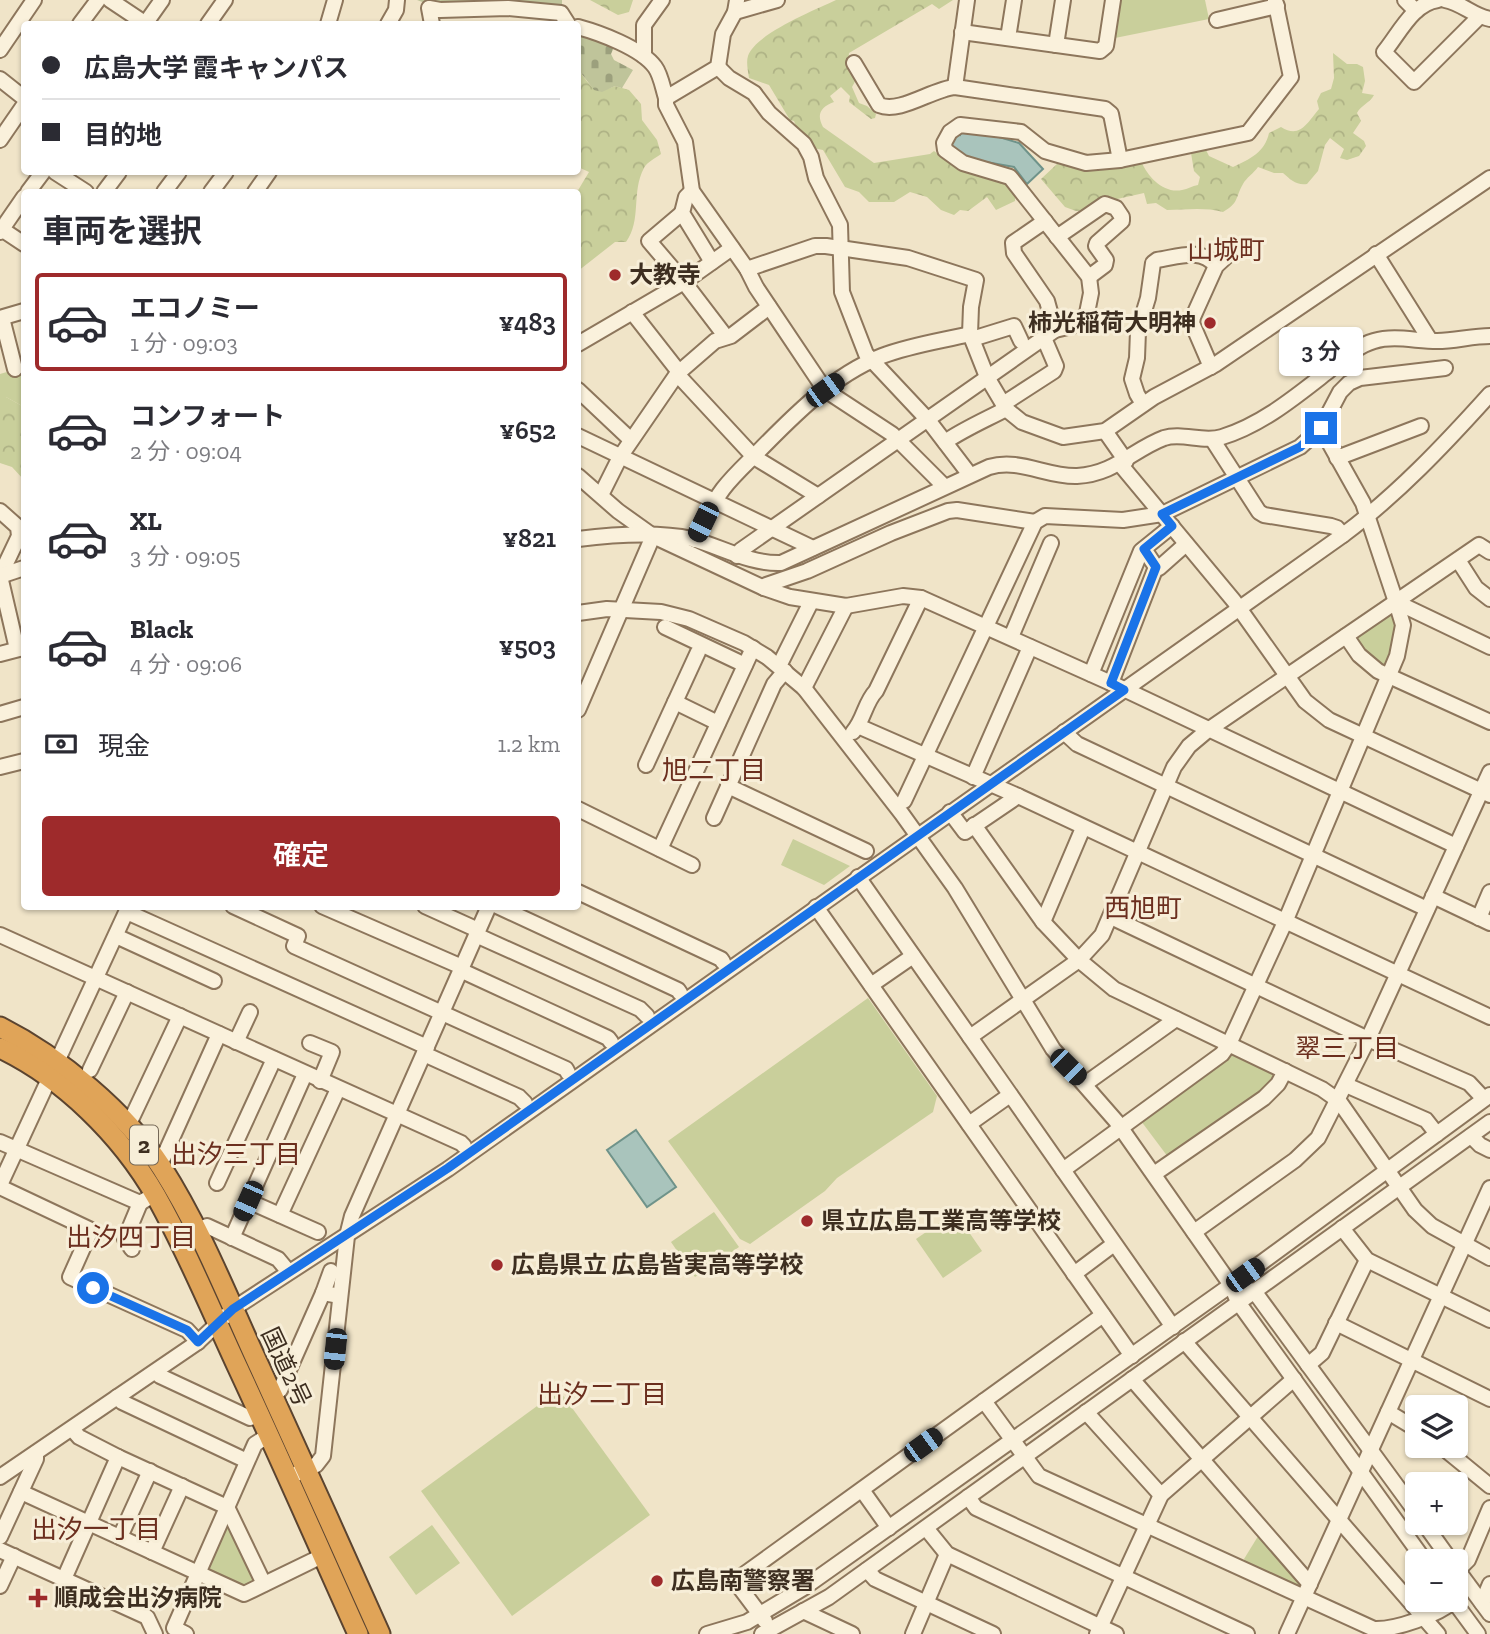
<!DOCTYPE html>
<html lang="ja">
<head>
<meta charset="utf-8">
<style>
	:root { --surface:#fff; --page:#f7f7f7; --text:#2b2b33; --muted:#7c7c81; --line:#e1e1e2; --accent:#9e2a2b }
	body { margin:0; font-family:"Zilla Slab","Noto Sans JP",serif; background:var(--page); color:var(--text); height:100vh; display:flex; flex-direction:column; font-size:26px; white-space:nowrap }
	* { box-sizing:border-box; margin:0 }
	p { font-size:23px; color:var(--muted) }
	.icon { flex:none; width:38px; height:38px; fill:none; stroke:currentColor; stroke-width:2; stroke-linecap:round; stroke-linejoin:round }
	.map { position:relative; flex:1; overflow:hidden }
	.drawer { position:absolute; left:21px; top:189px; width:560px; height:721px; display:flex; flex-direction:column; background:var(--surface); border-radius:7px; box-shadow:0 2px 5px #0004 }
	.drawer>* { flex:none }
	.hud { position:absolute; left:21px; top:21px; width:560px; height:154px; border-radius:7px; box-shadow:0 2px 5px #0004; display:grid; align-content:center; height:154px; padding:0 21px; background:var(--surface) }
	.fabs { position:absolute; left:1405px; top:1395px; display:grid; gap:14px }
	.fabs a { display:grid; place-items:center; width:63px; height:63px; border-radius:7px; background:var(--surface); box-shadow:0 2px 5px #0004; font-size:35px }
	.end { position:absolute; width:32px; height:32px; margin:-16px; border:9px solid #1a73e8; background:#fff; box-shadow:0 0 0 4px #fff }
	.from { border-radius:50% }
	.bubble { position:absolute; height:49px; border-radius:7px; background:var(--surface); box-shadow:0 2px 5px #0004; font-size:23px; font-weight:600; line-height:49px; text-align:center }
	.car { position:absolute; width:21px; height:42px; margin:-21px -10px; border-radius:9px; box-shadow:0 0 5px 2px #0007; background:linear-gradient(#222 24%,#8ab4d8 0 40%,#222 0 76%,#8ab4d8 0 86%,#222 0) }
	.hud b { display:flex; align-items:center; gap:24px; height:66px; font-size:26px }
	.hud b+b { border-top:2px solid var(--line) }
	.hud i { width:18px; height:18px; background:var(--text) }
	ul { padding:0; list-style:none }
	li { display:flex; align-items:center; gap:21px; height:98px; margin:0 14px 10px; padding:0 7px; border:4px solid transparent; border-radius:7px }
	li div { flex:1 }
	li b { display:block; font-size:26px }
	li em { font-style:normal; font-weight:600 }
	li.on { border-color:var(--accent) }
	li>.icon { width:63px; height:63px; stroke-width:1.5 }
	h2 { padding:0 21px; font-size:32px; line-height:84px }
	.pay { display:flex; align-items:center; gap:18px; height:77px; padding:0 21px; font-size:26px }
	.pay p { margin-inline-start:auto }
	.primary-button { display:flex; gap:14px; margin-top:auto; padding:14px 21px }
	.primary-button a { flex:1; height:80px; border-radius:7px; background:var(--accent); color:#fff; font-size:28px; font-weight:600; line-height:80px; text-align:center }
	.map>svg:first-child { display:block }
	.forest { fill:url(#forest-crowns) }
	.cemetery { fill:url(#cemetery-stones) }
	.park { fill:#c9cf9b }
	.water { fill:#a9c4bc; stroke:#6f938a; stroke-width:2 }
	.lines { fill:none; stroke-linecap:round; stroke-linejoin:round }
	.minor-casing { stroke:#8d765c; stroke-width:18 }
	.highway-casing { stroke:#5b4430; stroke-width:23 }
	.minor { stroke:#faf1dc; stroke-width:14 }
	.highway { stroke:#e0a458; stroke-width:19 }
	.route { stroke:#1a73e8; stroke-width:9 }
	.poi-dot { fill:#9e2a2b; stroke:#f7eed8; stroke-width:2.5 }
	.labels { text-anchor:middle; stroke-width:6; stroke-linejoin:round; paint-order:stroke }
	.shield { fill:#f7eed8; stroke:#756857; stroke-width:2 }
	.shield-label { font-size:23px; font-weight:bold; fill:#3d2e20 }
	.poi-label { font-size:24px; font-weight:bold; fill:#3d2e20; stroke:#f7eed8; text-anchor:start }
	.street-label { font-size:24px; fill:#3d2e20; stroke:#f7eed8 }
	.neighbourhood-label { font-size:26px; fill:#6b2e1e; stroke:#f7eed8 }
</style>
</head>
<body>
<div class="map">
<svg width="1490" height="1634" viewBox="0 0 1490 1634">
	<defs>
		<pattern id="forest-crowns" width="20" height="18" patternUnits="userSpaceOnUse" patternTransform="scale(1.75)"><rect width="20" height="18" fill="#c9cf9b"/><path d="M2 6a3 3 0 1 1 6 0M12 15a3 3 0 1 1 6 0" fill="none" stroke="#aeb285"/></pattern>
		<pattern id="cemetery-stones" width="16" height="16" patternUnits="userSpaceOnUse" patternTransform="scale(1.75)"><rect width="16" height="16" fill="#bfc49a"/><path d="M2 7V4a2 2 0 0 1 4 0v3zM10 15v-3a2 2 0 0 1 4 0v3z" fill="#9ca07d"/></pattern>
	</defs>
	<rect width="100%" height="100%" fill="#f0e4c8"/>
	<g class="forest">
		<polygon points="590,0 633,0 629,12 618,15"/>
		<path d="M836,0h117l-14,9 -7,-5 -83,49 -1,12 9,13 -5,9 7,16 8,3 9,8 -1,4 -4,1 -22,-17 1,-6 -9,-9 -11,9 4,6c-13,5 -18,12 -11,25l51,36 56,-9 4,-3 26,20 45,11 10,14v5l-19,9 -9,-13 -19,14 -8,-1 -6,5 -13,-5 -14,-13 -17,-5 -16,10h-25l-10,-10 -14,-5 -22,-37 -10,-2 -19,-19 2,-3 -2,-5 -4,-1 -21,-35 -20,-7c-1,-7 -3,-16 -1,-22 7,-22 67,-46 88,-56z"/>
		<path d="M1333,53l14,11h10l6,3 2,14 -3,12 12,2c-4,8 -13,10 -17,18l4,8 -8,12 11,8 2,5 -7,10 -12,4 -7,-2 4,-9 -14,-11 -5,7 -7,26 -11,13c-10,2 -17,-5 -24,-11h-9l-16,-6c-4,6 -12,11 -15,17 -8,14 -4,19 -20,28 -19,-5 -38,-2 -56,-2l-11,-7 -9,1 -3,-11 -40,9 -14,8 -14,1 -11,-4 -24,-28 16,-15 41,5 44,-6c6,14 22,31 40,27 6,-1 10,-4 16,-5l2,-8 -6,-6 -3,-18 15,-3 3,6 24,11c17,-8 32,-15 36,-34l12,-6c19,12 26,-4 38,-18l-2,-8 4,-8 10,-4 3,-11z"/>
		<path d="M578,69c13,17 15,27 37,17l14,4 12,14 1,16 15,20 4,14c-5,4 -14,8 -17,14 -13,24 -2,52 -18,74h-11l-37,29 -1,-79 12,-20 -11,-5z"/>
		<polygon points="0,397 6,397 24,407 24,480 12,467 0,463"/>
	</g>
	<g class="cemetery">
		<polygon points="417,0 562,0 562,10 438,8"/>
		<polygon points="578,30 615,45 611,54 614,60 633,70 622,88 615,86 602,92 594,90 578,69"/>
	</g>
	<g class="park">
		<polygon points="1119,0 1205,0 1209,19 1115,38"/>
		<polygon points="24,367 24,407 6,397 0,397 0,374"/>
		<polygon points="1390,613 1396,616 1397,638 1386,669 1376,667 1354,637"/>
		<polygon points="793,839 850,866 824,885 781,865"/>
		<polygon points="868,998 937,1096 933,1112 837,1178 825,1191 750,1244 740,1239 668,1141"/>
		<polygon points="1230,1050 1277,1075 1267,1090 1168,1157 1141,1121"/>
		<polygon points="714,1212 739,1247 695,1277 671,1242"/>
		<polygon points="955,1212 982,1251 943,1278 916,1239"/>
		<polygon points="559,1390 650,1515 512,1616 421,1491"/>
		<polygon points="225,1521 229,1521 257,1579 254,1585 246,1589 206,1573 204,1566"/>
		<polygon points="432,1525 460,1563 416,1595 389,1557"/>
		<polygon points="1260,1533 1303,1583 1301,1589 1247,1567 1244,1559"/>
	</g>
	<g class="water">
		<polygon points="961,131 979,131 1019,143 1043,169 1027,184 1014,167 969,159 952,149 950,143 955,134 960,135"/>
		<polygon points="636,1130 676,1187 647,1207 607,1150"/>
	</g>
	<g class="lines">
		<g class="minor-casing">
			<g id="minor">
				<polyline points="110,0 146,24"/>
				<polyline points="737,0 735,12 723,34 718,67 666,98 666,105 685,142 692,191 747,269 756,287 825,390 892,434 944,486"/>
				<polyline points="1405,0 1416,11"/>
				<path d="M1438,0c-25,3 -39,34 -54,52l30,30 65,-65"/>
				<path d="M1445,0c17,3 28,16 45,19"/>
				<polyline points="735,12 777,0"/>
				<polyline points="1217,20 1277,6"/>
				<polyline points="80,24 98,0"/>
				<polyline points="145,24 162,0"/>
				<polyline points="208,24 225,0"/>
				<polyline points="328,24 335,0"/>
				<polyline points="388,24 396,10 397,0"/>
				<polyline points="432,24 429,8 440,10 508,8 561,13 568,24"/>
				<path d="M578,27c22,6 63,21 77,40 6,8 8,22 11,31"/>
				<polyline points="962,32 1100,51 1106,46 1113,0"/>
				<polyline points="1008,38 1014,0"/>
				<polyline points="1056,45 1063,0"/>
				<polyline points="0,50 34,0"/>
				<polyline points="644,56 644,25 662,0"/>
				<path d="M854,63l25,42c21,9 53,-16 76,-18l150,22 6,5 9,46"/>
				<polyline points="718,67 729,78 754,93 769,113 804,144 811,157 816,178 840,225 842,292 866,354 928,420 970,475"/>
				<polyline points="0,79 24,98"/>
				<polyline points="955,87 967,0"/>
				<polyline points="0,140 24,105"/>
				<polyline points="55,172 86,192"/>
				<polyline points="692,191 686,197 682,213 712,262"/>
				<polyline points="28,192 43,172"/>
				<polyline points="104,192 119,172"/>
				<polyline points="164,192 179,172"/>
				<polyline points="211,192 226,172"/>
				<polyline points="255,192 269,172"/>
				<polyline points="682,213 649,241 684,282 726,337"/>
				<polyline points="1045,221 1013,243 1014,253 1047,301 1055,330"/>
				<polyline points="0,228 24,244"/>
				<polyline points="0,232 24,197"/>
				<polyline points="1057,237 1105,204 1116,208 1122,217 1122,221 1097,243 1096,246 1106,260 1105,265 1089,277"/>
				<polyline points="1376,254 1430,340"/>
				<polyline points="747,269 815,246 826,246 908,258 976,280 971,307 970,334 987,377 1006,409 1022,422 1063,437 1105,431 1154,397 1216,364 1490,178"/>
				<polyline points="632,312 679,372"/>
				<polyline points="0,318 24,311"/>
				<polyline points="2,318 15,369"/>
				<polyline points="972,339 1014,326 1021,341"/>
				<polyline points="578,344 684,282 732,248"/>
				<polyline points="1211,367 1192,323 1193,317 1216,266 1229,254"/>
				<polyline points="677,374 754,457 818,496"/>
				<polyline points="578,390 631,440"/>
				<polyline points="1003,404 1054,371 1056,366 1044,338"/>
				<path d="M1143,404l-6,-10 -5,-15 5,-21 1,-27 10,-33 5,-35 4,-3c21,-3 44,-13 59,6"/>
				<polyline points="1105,431 1126,461"/>
				<polyline points="578,436 813,548"/>
				<polyline points="1212,439 1259,512 1264,515 1331,526 1337,528 1343,535"/>
				<path d="M945,442c19,-13 40,-22 61,-33"/>
				<polyline points="1337,458 1421,426"/>
				<polyline points="1120,464 1234,601 1305,701 1329,720 1490,795"/>
				<polyline points="578,476 618,511 653,536 764,588 790,597 846,606 903,596 921,598 1111,683 1456,846"/>
				<polyline points="601,495 620,457 677,374 715,341 731,336 769,307"/>
				<polyline points="0,511 18,527 19,536 0,576 17,649"/>
				<path d="M578,539c33,-4 81,-7 114,0 30,8 57,25 89,24l208,-96c31,-9 57,10 88,9 38,-2 55,-26 87,-38 18,-6 39,5 58,-1 39,-12 72,-39 104,-64 14,-11 30,-27 48,-32 20,-6 42,0 63,0 18,0 35,-5 53,-5"/>
				<path d="M695,540c8,-18 16,-35 28,-51 10,-13 22,-24 33,-35 36,-37 77,-79 126,-98 29,-11 59,-15 88,-22"/>
				<polyline points="737,556 741,550 1055,330 1072,326 1080,321 1087,313 1091,293 1089,277 1010,177 963,163 945,150 944,143 950,132 960,125 1021,132 1045,151 1086,163 1120,160 1248,133 1291,77 1275,0"/>
				<polyline points="1458,560 1476,588 1490,599"/>
				<polyline points="1156,567 1159,568 1186,544"/>
				<polyline points="0,576 24,568"/>
				<polyline points="764,588 766,585 807,571 891,533 948,511 957,510 1035,522"/>
				<polyline points="1396,602 1490,647"/>
				<polyline points="578,613 607,609 661,612 689,619 744,643 767,657 804,688 902,814 955,888 1053,1049 1116,1121 1231,1285 1238,1302 1425,1561"/>
				<polyline points="665,627 745,665"/>
				<polyline points="1346,636 1359,655 1378,671 1490,722"/>
				<polyline points="1011,637 1051,543"/>
				<polyline points="0,654 23,648"/>
				<polyline points="779,666 811,602"/>
				<polyline points="1091,674 1141,551 1172,526"/>
				<polyline points="1111,683 1156,567 1144,549"/>
				<polyline points="804,688 846,606"/>
				<polyline points="675,702 718,723"/>
				<polyline points="578,710 653,536"/>
				<polyline points="0,714 24,707"/>
				<polyline points="858,726 1018,796 1490,1017"/>
				<path d="M853,732c11,-12 12,-30 23,-41l45,-93"/>
				<polyline points="1064,732 1077,744 1427,909"/>
				<polyline points="646,765 698,652"/>
				<polyline points="0,767 24,761"/>
				<polyline points="973,777 1030,647"/>
				<polyline points="728,786 866,851"/>
				<polyline points="904,801 1035,522 1045,516 1123,520 1162,514 1300,447 1321,428 1340,392 1349,383 1360,378 1445,368"/>
				<polyline points="578,809 692,865"/>
				<polyline points="950,812 965,832 1018,796"/>
				<polyline points="714,818 774,684 785,671"/>
				<polyline points="974,825 1043,922 1079,960 1114,989 1322,1089 1339,1101 1415,1210 1432,1226 1490,1258"/>
				<polyline points="660,849 753,648"/>
				<polyline points="858,877 1173,1327"/>
				<polyline points="578,892 721,959 723,962"/>
				<polyline points="1433,896 1490,923"/>
				<polyline points="233,906 298,936 294,946 566,1069 568,1073"/>
				<polyline points="322,906 462,967"/>
				<polyline points="425,906 478,930"/>
				<polyline points="497,906 678,990 680,993"/>
				<polyline points="816,907 1132,1356"/>
				<polyline points="127,912 427,1047"/>
				<polyline points="1111,917 1368,1039 1469,1083 1484,1099"/>
				<polyline points="1479,918 1490,892"/>
				<polyline points="1043,922 1083,828"/>
				<polyline points="0,935 461,1143 464,1146"/>
				<polyline points="476,935 640,1009 647,1016"/>
				<polyline points="116,936 214,981"/>
				<polyline points="460,970 608,1038 611,1042"/>
				<polyline points="871,985 913,956"/>
				<polyline points="970,1037 1079,960 1102,935 1174,767 1189,746 1208,730 1479,545 1490,552"/>
				<polyline points="236,1042 250,1012"/>
				<polyline points="310,1043 332,1052 320,1081"/>
				<polyline points="424,1054 519,1097 525,1103"/>
				<polyline points="90,1070 127,992"/>
				<polyline points="1085,1084 1176,1019"/>
				<polyline points="1346,1085 1426,1120 1437,1134"/>
				<polyline points="969,1124 1010,1095"/>
				<polyline points="128,1126 180,1016"/>
				<polyline points="1471,1136 1480,1145 1490,1150"/>
				<polyline points="0,1142 140,1203 155,1194"/>
				<polyline points="160,1165 219,1034"/>
				<polyline points="1063,1170 1222,1054 1229,1044 1285,922 1397,656 1403,625 1396,602 1363,503 1321,428"/>
				<polyline points="1154,1174 1264,1098 1278,1084 1285,1071"/>
				<polyline points="217,1183 274,1059"/>
				<polyline points="0,1185 129,906"/>
				<polyline points="0,1187 91,1230 70,1277 187,1330 198,1342"/>
				<polyline points="248,1201 318,1232"/>
				<polyline points="280,1215 338,1089"/>
				<polyline points="1342,1228 1367,1260 1490,1320"/>
				<polyline points="197,1230 207,1226 278,1259 288,1271"/>
				<polyline points="1194,1232 1295,1160 1318,1138 1368,1039 1490,772"/>
				<polyline points="232,1238 305,1074"/>
				<polyline points="132,1249 125,1239 140,1203"/>
				<polyline points="1074,1274 1114,1244"/>
				<polyline points="1246,1289 1254,1291 1418,1515"/>
				<polyline points="323,1293 331,1271"/>
				<polyline points="1336,1323 1490,1399"/>
				<polyline points="1184,1341 1438,1634"/>
				<polyline points="1308,1365 1322,1353 1367,1260"/>
				<polyline points="156,1372 160,1376 250,1418 260,1415"/>
				<polyline points="1132,1379 1310,1584"/>
				<polyline points="272,1395 280,1390 323,1293 340,1296"/>
				<polyline points="117,1397 122,1402 247,1461"/>
				<path d="M984,1401l55,75 335,153c21,1 64,-14 80,-28"/>
				<polyline points="1086,1412 1161,1495"/>
				<polyline points="1388,1412 1418,1430"/>
				<polyline points="72,1429 79,1437 118,1457 227,1507 264,1584"/>
				<polyline points="1441,1446 1490,1486"/>
				<path d="M0,1477l198,-135 35,-33 215,-140 895,-634c54,-40 102,-91 147,-141"/>
				<polyline points="289,1477 316,1465 323,1456 347,1236 352,1216 489,906"/>
				<polyline points="862,1490 889,1528"/>
				<polyline points="21,1492 244,1594 322,1556"/>
				<polyline points="968,1497 976,1508 1247,1634"/>
				<polyline points="1423,1522 1451,1561"/>
				<polyline points="926,1528 947,1554 1116,1634"/>
				<polyline points="0,1537 36,1459 36,1453"/>
				<polyline points="120,1537 150,1471"/>
				<polyline points="0,1550 147,1617 155,1634"/>
				<polyline points="152,1552 182,1486"/>
				<polyline points="1456,1568 1490,1614"/>
				<polyline points="867,1570 875,1579 993,1634"/>
				<polyline points="1458,1570 1468,1560 1490,1508"/>
				<polyline points="64,1579 118,1457"/>
				<polyline points="0,1586 14,1556"/>
				<polyline points="1453,1600 1478,1634"/>
				<polyline points="1482,1603 1490,1584"/>
				<polyline points="803,1611 852,1634"/>
				<polyline points="765,1621 735,1581 1103,1315"/>
				<polyline points="186,1634 174,1628 255,1444 269,1435"/>
				<polyline points="707,1634 747,1622 805,1587 1231,1285 1490,1095"/>
				<polyline points="762,1634 829,1597 1490,1122"/>
				<polyline points="913,1634 947,1554"/>
				<polyline points="1097,1634 1161,1495 1294,1379"/>
				<polyline points="1287,1634 1490,1188"/>
			</g>
		</g>
		<g class="highway-casing">
			<g id="highway">
				<path d="M0,1027c59,30 126,85 162,141 40,63 67,133 98,200 41,89 80,177 120,266"/>
				<path d="M0,1048c63,30 121,87 156,148 31,55 55,114 82,172 41,88 80,177 120,266"/>
			</g>
		</g>
		<use href="#minor" class="minor"/>
		<use href="#highway" class="highway"/>
	</g>
	<g class="lines">
		<polyline class="route" points="93,1288 187,1330 198,1342 233,1309 448,1168 1124,690 1111,683 1156,567 1144,549 1172,526 1162,514 1300,447 1321,428"/>
	</g>
	<g class="poi-dot">
		<circle cx="615" cy="275" r="7"/>
		<circle cx="1210" cy="323" r="7"/>
		<circle cx="807" cy="1221" r="7"/>
		<circle cx="497" cy="1265" r="7"/>
		<circle cx="657" cy="1581" r="7"/>
		<path d="M34.5 1587.5h7v7h7v7h-7v7h-7v-7h-7v-7h7z"/>
	</g>
	<g class="labels">
		<rect class="shield" x="130" y="1125.5" width="28" height="39" rx="5"/>
		<g class="shield-label">
			<text x="144" y="1153">2</text>
		</g>
		<g class="poi-label">
			<text x="629" y="283">大教寺</text>
			<text x="1196" y="331" text-anchor="end">柿光稲荷大明神</text>
			<text x="821" y="1229">県立広島工業高等学校</text>
			<text x="511" y="1273">広島県立 広島皆実高等学校</text>
			<text x="671" y="1589">広島南警察署</text>
			<text x="54" y="1606">順成会出汐病院</text>
		</g>
		<g class="street-label">
			<text transform="translate(286 1367) rotate(65)" y="8">国道2号</text>
		</g>
		<g class="neighbourhood-label">
			<text x="1226" y="259">山城町</text>
			<text x="714" y="779">旭二丁目</text>
			<text x="1143" y="917">西旭町</text>
			<text x="1347" y="1057">翠三丁目</text>
			<text x="236" y="1163">出汐三丁目</text>
			<text x="131" y="1246">出汐四丁目</text>
			<text x="602" y="1403">出汐二丁目</text>
			<text x="96" y="1538">出汐一丁目</text>
		</g>
	</g>
</svg>
<div class="fabs">
<a><svg class="icon" aria-label="layers" viewBox="0 0 24 24"><path d="M12 4l9 5-9 5-9-5zM3 14l9 5 9-5"/></svg></a>
<a>+</a>
<a>−</a>
</div>
<i class="end from" style="left:93px;top:1288px"></i>
<i class="end" style="left:1321px;top:428px"></i>
<div class="bubble" style="left:1279px;top:327px;width:84px">3 分</div>
<i class="car" style="left:825px;top:390px;rotate:54deg"></i>
<i class="car" style="left:703px;top:522px;rotate:206deg"></i>
<i class="car" style="left:1068px;top:1067px;rotate:135deg"></i>
<i class="car" style="left:248px;top:1201px;rotate:204deg"></i>
<i class="car" style="left:1245px;top:1275px;rotate:54deg"></i>
<i class="car" style="left:335px;top:1349px;rotate:186deg"></i>
<i class="car" style="left:923px;top:1445px;rotate:54deg"></i>
<div class="hud">
<b><i class="from"></i>広島大学 霞キャンパス</b>
<b><i></i>目的地</b>
</div>
<section class="drawer">
<h2>車両を選択</h2>
<ul>
<li class="on"><svg class="icon" aria-label="car" viewBox="0 0 24 24"><path d="M5 17H2v-5l4-1 3-4h7l3 4 3 1v5h-3M9 17h6M6 11h13"/><circle cx="7" cy="17" r="2"/><circle cx="17" cy="17" r="2"/></svg><div><b>エコノミー</b><p>1 分 · 09:03</p></div><em>¥483</em></li>
<li><svg class="icon" aria-label="car" viewBox="0 0 24 24"><path d="M5 17H2v-5l4-1 3-4h7l3 4 3 1v5h-3M9 17h6M6 11h13"/><circle cx="7" cy="17" r="2"/><circle cx="17" cy="17" r="2"/></svg><div><b>コンフォート</b><p>2 分 · 09:04</p></div><em>¥652</em></li>
<li><svg class="icon" aria-label="car" viewBox="0 0 24 24"><path d="M5 17H2v-5l4-1 3-4h7l3 4 3 1v5h-3M9 17h6M6 11h13"/><circle cx="7" cy="17" r="2"/><circle cx="17" cy="17" r="2"/></svg><div><b>XL</b><p>3 分 · 09:05</p></div><em>¥821</em></li>
<li><svg class="icon" aria-label="car" viewBox="0 0 24 24"><path d="M5 17H2v-5l4-1 3-4h7l3 4 3 1v5h-3M9 17h6M6 11h13"/><circle cx="7" cy="17" r="2"/><circle cx="17" cy="17" r="2"/></svg><div><b>Black</b><p>4 分 · 09:06</p></div><em>¥503</em></li>
</ul>
<div class="pay"><svg class="icon" aria-label="cash" viewBox="0 0 24 24"><path d="M3 7h18v10H3z"/><circle cx="12" cy="12" r="2"/></svg>現金<p>1.2 km</p></div>
<div class="primary-button"><a>確定</a></div>
</section>
</div>
</body>
</html>
